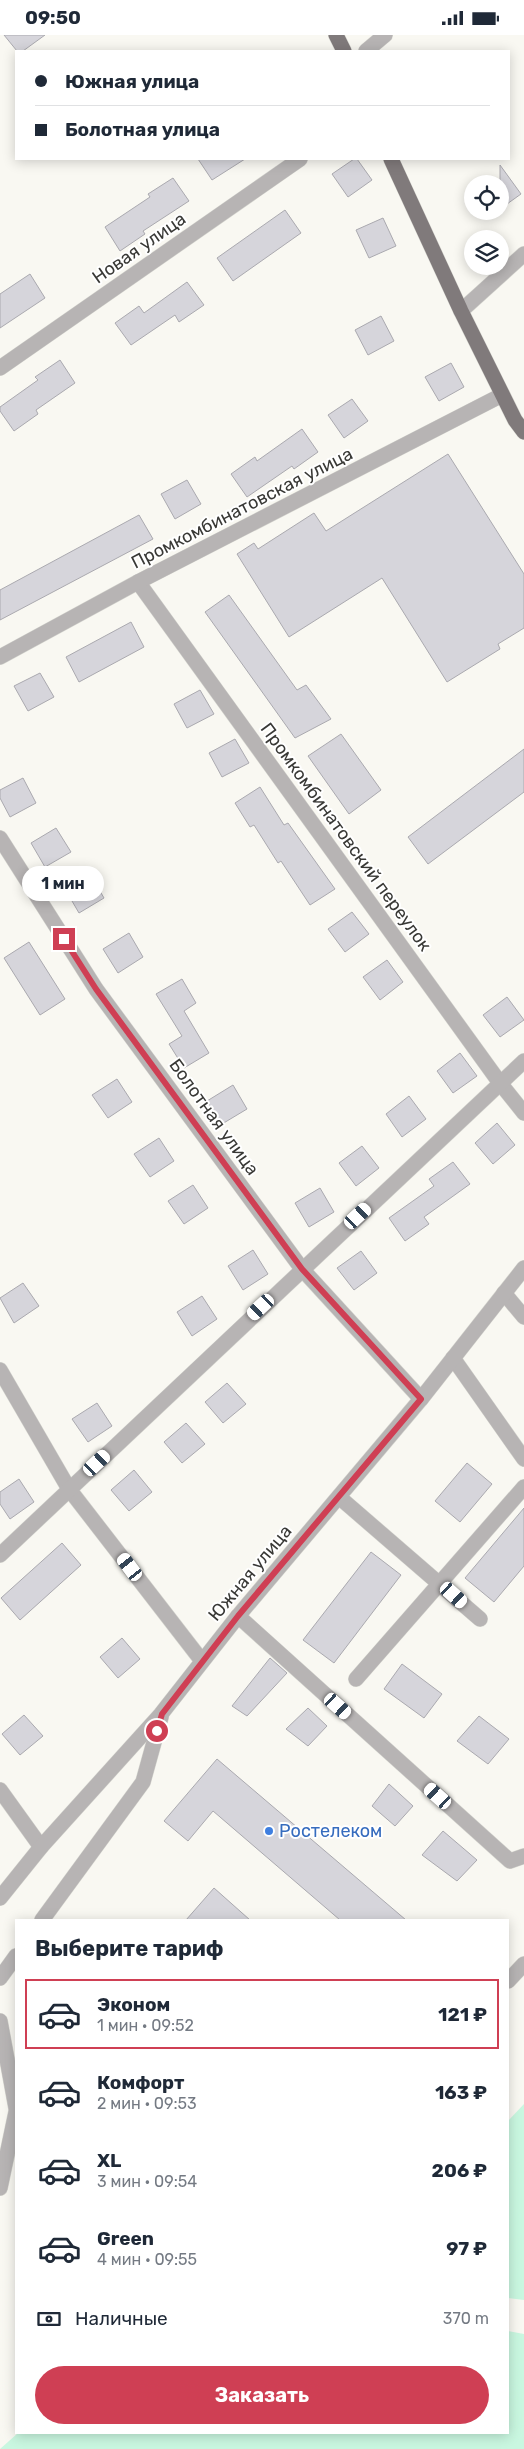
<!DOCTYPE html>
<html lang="ru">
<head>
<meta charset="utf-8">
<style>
	:root { --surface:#fff; --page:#f2f2f3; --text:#1f2937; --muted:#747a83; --line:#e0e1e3; --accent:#cf3f54 }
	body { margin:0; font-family:Rubik,sans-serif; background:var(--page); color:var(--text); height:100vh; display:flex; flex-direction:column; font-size:19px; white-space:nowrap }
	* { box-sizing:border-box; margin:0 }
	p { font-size:16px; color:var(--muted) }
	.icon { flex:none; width:28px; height:28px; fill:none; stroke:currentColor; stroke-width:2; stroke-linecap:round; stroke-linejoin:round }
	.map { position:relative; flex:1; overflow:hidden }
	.drawer { position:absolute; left:15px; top:1884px; width:494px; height:515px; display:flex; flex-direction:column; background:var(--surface); border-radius:0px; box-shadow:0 2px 12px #0003 }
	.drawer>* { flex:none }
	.top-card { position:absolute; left:15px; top:15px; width:495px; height:110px; border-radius:0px; box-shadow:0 2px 12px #0003; display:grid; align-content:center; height:110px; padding:0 20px; background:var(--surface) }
	.tools { position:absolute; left:464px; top:140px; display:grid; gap:10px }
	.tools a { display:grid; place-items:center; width:45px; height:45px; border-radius:50%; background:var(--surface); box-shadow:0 2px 12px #0003; font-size:25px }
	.end { position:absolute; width:22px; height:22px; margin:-11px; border:6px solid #cf3f54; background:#fff; box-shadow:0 0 0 2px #fff }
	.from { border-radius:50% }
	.bubble { position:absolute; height:35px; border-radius:18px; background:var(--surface); box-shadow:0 2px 12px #0003; font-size:16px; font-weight:700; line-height:35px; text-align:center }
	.car { position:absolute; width:15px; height:30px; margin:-15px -8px; border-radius:6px; box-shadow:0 0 4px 1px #0007; background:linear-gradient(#fff 24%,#345 0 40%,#fff 0 76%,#345 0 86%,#fff 0) }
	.top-card b { display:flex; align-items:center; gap:18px; height:48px; font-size:19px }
	.top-card b+b { border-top:1px solid var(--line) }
	.top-card i { width:12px; height:12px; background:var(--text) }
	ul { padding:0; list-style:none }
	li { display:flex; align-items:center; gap:15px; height:70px; margin:0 10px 8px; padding:0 10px; border:2px solid transparent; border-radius:0px }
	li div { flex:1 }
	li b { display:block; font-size:19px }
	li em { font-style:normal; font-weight:700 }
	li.current { border-color:var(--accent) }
	li>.icon { width:45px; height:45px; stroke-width:1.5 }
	h2 { padding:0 20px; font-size:22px; line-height:60px }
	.pay { display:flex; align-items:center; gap:12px; height:55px; padding:0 20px; font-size:19px }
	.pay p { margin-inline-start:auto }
	.primary-button { display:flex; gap:10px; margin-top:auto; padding:10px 20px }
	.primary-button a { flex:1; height:58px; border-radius:30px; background:var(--accent); color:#fff; font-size:20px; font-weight:700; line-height:58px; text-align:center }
	.status { display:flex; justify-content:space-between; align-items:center; height:35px; padding:0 25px; background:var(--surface); direction:ltr }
	.status svg { height:14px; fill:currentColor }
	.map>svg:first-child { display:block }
	.green { fill:#c9f7e0 }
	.building { fill:#d6d5db; stroke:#aaa9af }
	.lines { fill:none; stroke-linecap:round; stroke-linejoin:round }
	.minor-casing { stroke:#d6d6d0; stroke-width:16 }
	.major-casing { stroke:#d6d6d0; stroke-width:16 }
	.minor { stroke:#b7b4b4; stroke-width:15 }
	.major { stroke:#807a7b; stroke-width:15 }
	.route { stroke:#cf3f54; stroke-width:6 }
	.shop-dot { fill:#3f7fe0; stroke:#fff; stroke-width:2 }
	.labels { text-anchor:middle; stroke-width:4; stroke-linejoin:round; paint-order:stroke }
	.street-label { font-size:18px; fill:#393936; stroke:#fff }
	.shop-label { font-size:18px; fill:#366cbe; stroke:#fff; text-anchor:start }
</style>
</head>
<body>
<div class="status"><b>09:50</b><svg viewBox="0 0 49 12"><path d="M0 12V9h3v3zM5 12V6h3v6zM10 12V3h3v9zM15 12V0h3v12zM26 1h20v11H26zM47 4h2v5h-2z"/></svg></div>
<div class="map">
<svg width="524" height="2414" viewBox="0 0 524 2414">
	<rect width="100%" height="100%" fill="#f9f8f2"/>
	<g class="green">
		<polygon points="524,2069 524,2265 508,2263 508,2086"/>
		<polygon points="508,2296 524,2299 524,2414 0,2414 18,2398 508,2398"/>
	</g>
	<g class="building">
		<polygon points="4,0 45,0 23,16 17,16"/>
		<polygon points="198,124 245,124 212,145"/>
		<polygon points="354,124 357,124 372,145 348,162 332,139"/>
		<polygon points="500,130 521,159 500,174"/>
		<polygon points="173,143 189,166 143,196 145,199 120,216 105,192 150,162 148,159"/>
		<polygon points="285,175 301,198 233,246 217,223"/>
		<polygon points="383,183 396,211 369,223 356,195"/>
		<polygon points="30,239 45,263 0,293 0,259"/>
		<polygon points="187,247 204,270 179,287 175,280 131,310 115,288 139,271 144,278"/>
		<polygon points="381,281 394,306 368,320 355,295"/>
		<polygon points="60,325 75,348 36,375 38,379 14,396 0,376 0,372 38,345 35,342"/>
		<polygon points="451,328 464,352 439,366 425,342"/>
		<polygon points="352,364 368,386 344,403 328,380"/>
		<polygon points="302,394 318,417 294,434 292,431 247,462 231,439 255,422 257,426"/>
		<polygon points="448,419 524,539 524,593 498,609 500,614 447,647 382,543 289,602 237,519 254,508 258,514 314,478 326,496"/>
		<polygon points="187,445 201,469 175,484 161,459"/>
		<polygon points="139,480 153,504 0,585 0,555"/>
		<polygon points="229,560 297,655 306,650 331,684 295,703 205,577"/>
		<polygon points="131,587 144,612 79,647 66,622"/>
		<polygon points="40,638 54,662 28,676 14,651"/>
		<polygon points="200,655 214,679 187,693 174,669"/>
		<polygon points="341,699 381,755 349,779 308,721"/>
		<polygon points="235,704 249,728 222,742 209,718"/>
		<polygon points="524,714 524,757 428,829 408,802"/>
		<polygon points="23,743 36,768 10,782 0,763 0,755"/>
		<polygon points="260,752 284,790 288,788 335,854 310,870 281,826 278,828 254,790 250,792 235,768"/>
		<polygon points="56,793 71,817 45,832 31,808"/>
		<polygon points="90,839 104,863 79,878 65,854"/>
		<polygon points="352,877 369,899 345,917 328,894"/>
		<polygon points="129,898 143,922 118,938 103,914"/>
		<polygon points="29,907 65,964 40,980 4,923"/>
		<polygon points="387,925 403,947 380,965 363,942"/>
		<polygon points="182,944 196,968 184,976 209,1018 184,1033 169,1009 182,1001 156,959"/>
		<polygon points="507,962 524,985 500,1002 483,980"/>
		<polygon points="460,1018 477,1041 453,1058 437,1036"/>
		<polygon points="117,1044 132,1067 108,1083 92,1060"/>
		<polygon points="233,1050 247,1074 222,1089 207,1066"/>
		<polygon points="409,1061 426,1084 402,1102 386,1079"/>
		<polygon points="497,1088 515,1110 493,1129 475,1108"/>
		<polygon points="159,1103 174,1126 150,1142 134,1119"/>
		<polygon points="362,1111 379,1133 356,1151 339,1128"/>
		<polygon points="453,1127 470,1149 424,1182 429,1189 405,1206 389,1183 434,1151 429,1144"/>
		<polygon points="193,1150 208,1173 184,1189 168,1166"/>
		<polygon points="320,1153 334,1177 309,1192 295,1168"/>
		<polygon points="253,1215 268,1239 243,1255 228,1231"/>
		<polygon points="361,1216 377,1238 354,1255 337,1233"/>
		<polygon points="23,1248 39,1271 14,1288 0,1263"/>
		<polygon points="202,1261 217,1284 192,1301 177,1277"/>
		<polygon points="227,1348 246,1369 223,1388 205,1367"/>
		<polygon points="97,1368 112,1391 88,1407 72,1384"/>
		<polygon points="186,1388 205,1409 182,1428 164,1407"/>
		<polygon points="467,1428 492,1449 460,1487 435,1466"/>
		<polygon points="134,1435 152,1457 129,1476 111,1455"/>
		<polygon points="19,1444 34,1467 10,1484 0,1469 0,1457"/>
		<polygon points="524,1473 524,1531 494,1567 465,1543"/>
		<polygon points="62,1508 81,1530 20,1585 1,1563"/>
		<polygon points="371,1517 401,1540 334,1628 303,1605"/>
		<polygon points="122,1603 140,1624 118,1643 100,1622"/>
		<polygon points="270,1623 287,1638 247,1681 232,1671"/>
		<polygon points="402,1629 442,1659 424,1683 384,1654"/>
		<polygon points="308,1673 327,1691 308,1711 286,1694"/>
		<polygon points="24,1680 43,1701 20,1720 2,1699"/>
		<polygon points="479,1681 509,1704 488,1729 457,1706"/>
		<polygon points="217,1724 406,1885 340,1885 213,1776 188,1806 164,1786"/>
		<polygon points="389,1749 413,1771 395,1791 372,1771"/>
		<polygon points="443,1796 477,1825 457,1846 422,1820"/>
		<polygon points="214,1853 250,1885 186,1885"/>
	</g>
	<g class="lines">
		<g class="minor-casing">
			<g id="minor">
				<polyline points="366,16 385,0"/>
				<polyline points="461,276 524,219"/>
				<polyline points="0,333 300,124"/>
				<polyline points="138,547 500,1048 524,1078"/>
				<polyline points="0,622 138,547 502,360"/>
				<polyline points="0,803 96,954 302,1234 421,1364"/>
				<polyline points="504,1258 524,1282"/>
				<polyline points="453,1323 524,1424"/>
				<polyline points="0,1335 69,1454 202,1626"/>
				<polyline points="339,1462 480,1584"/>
				<polyline points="0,1520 524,1026"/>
				<polyline points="238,1581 510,1826 524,1821"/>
				<polyline points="356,1644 524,1452"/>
				<polyline points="0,1755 41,1812"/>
				<polyline points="0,1863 41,1812 161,1679 238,1581 421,1364 524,1233"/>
				<polyline points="42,1885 143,1747 161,1682"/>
				<polyline points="0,1943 16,1921"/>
				<polyline points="508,1946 524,1929"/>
				<polyline points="0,1986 16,2073"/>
				<polyline points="0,2153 16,2077"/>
			</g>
		</g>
		<g class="major-casing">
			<g id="major">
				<polyline points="336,0 344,16"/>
				<polyline points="391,124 461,276 515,385 524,397"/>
			</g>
		</g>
		<use href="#minor" class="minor"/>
		<use href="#major" class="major"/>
	</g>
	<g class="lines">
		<polyline class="route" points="64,904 96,954 302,1234 421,1364 238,1581 162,1679 157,1696"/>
	</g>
	<circle class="shop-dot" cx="269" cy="1796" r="5"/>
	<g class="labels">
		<g class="street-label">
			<text transform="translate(139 213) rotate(-35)" y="6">Новая улица</text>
			<text transform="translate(242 473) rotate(-27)" y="6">Промкомбинатовская улица</text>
			<text transform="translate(346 802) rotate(54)" y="6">Промкомбинатовский переулок</text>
			<text transform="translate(214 1082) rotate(54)" y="6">Болотная улица</text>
			<text transform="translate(250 1538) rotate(-50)" y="6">Южная улица</text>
		</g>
		<g class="shop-label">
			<text x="279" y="1802">Ростелеком</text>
		</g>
	</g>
</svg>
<div class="tools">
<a><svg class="icon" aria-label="locate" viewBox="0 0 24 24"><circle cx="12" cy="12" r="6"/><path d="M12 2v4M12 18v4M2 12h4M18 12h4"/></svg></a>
<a><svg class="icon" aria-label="layers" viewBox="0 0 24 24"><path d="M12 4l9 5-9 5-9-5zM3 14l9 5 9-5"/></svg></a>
</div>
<i class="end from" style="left:157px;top:1696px"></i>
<i class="end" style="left:64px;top:904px"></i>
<div class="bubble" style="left:22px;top:831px;width:82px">1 мин</div>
<i class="car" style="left:358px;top:1181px;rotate:47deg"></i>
<i class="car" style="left:261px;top:1272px;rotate:227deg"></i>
<i class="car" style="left:97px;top:1428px;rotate:47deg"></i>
<i class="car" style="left:130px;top:1532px;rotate:323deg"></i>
<i class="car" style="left:454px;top:1560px;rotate:132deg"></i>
<i class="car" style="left:338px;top:1671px;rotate:132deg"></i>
<i class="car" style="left:438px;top:1761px;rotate:312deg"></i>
<div class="top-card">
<b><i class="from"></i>Южная улица</b>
<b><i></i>Болотная улица</b>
</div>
<section class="drawer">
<h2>Выберите тариф</h2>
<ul>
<li class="current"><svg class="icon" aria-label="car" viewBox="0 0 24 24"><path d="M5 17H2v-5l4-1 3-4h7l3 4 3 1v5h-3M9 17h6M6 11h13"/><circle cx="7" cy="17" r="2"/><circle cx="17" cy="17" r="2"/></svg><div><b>Эконом</b><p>1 мин · 09:52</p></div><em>121 ₽</em></li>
<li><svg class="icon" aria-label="car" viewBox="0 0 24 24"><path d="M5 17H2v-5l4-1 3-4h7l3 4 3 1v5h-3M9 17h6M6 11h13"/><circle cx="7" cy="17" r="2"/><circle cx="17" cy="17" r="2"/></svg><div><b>Комфорт</b><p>2 мин · 09:53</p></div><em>163 ₽</em></li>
<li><svg class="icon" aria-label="car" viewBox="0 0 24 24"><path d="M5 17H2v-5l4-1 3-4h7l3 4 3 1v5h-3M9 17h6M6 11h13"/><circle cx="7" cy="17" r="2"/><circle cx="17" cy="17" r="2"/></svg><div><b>XL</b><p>3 мин · 09:54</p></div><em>206 ₽</em></li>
<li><svg class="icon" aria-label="car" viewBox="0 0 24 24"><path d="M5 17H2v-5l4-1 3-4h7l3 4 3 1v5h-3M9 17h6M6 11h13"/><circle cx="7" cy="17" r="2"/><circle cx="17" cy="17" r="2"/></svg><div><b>Green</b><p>4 мин · 09:55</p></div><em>97 ₽</em></li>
</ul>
<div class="pay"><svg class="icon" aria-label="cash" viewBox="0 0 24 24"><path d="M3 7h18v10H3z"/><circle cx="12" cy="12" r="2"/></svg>Наличные<p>370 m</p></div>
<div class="primary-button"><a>Заказать</a></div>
</section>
</div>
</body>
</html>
